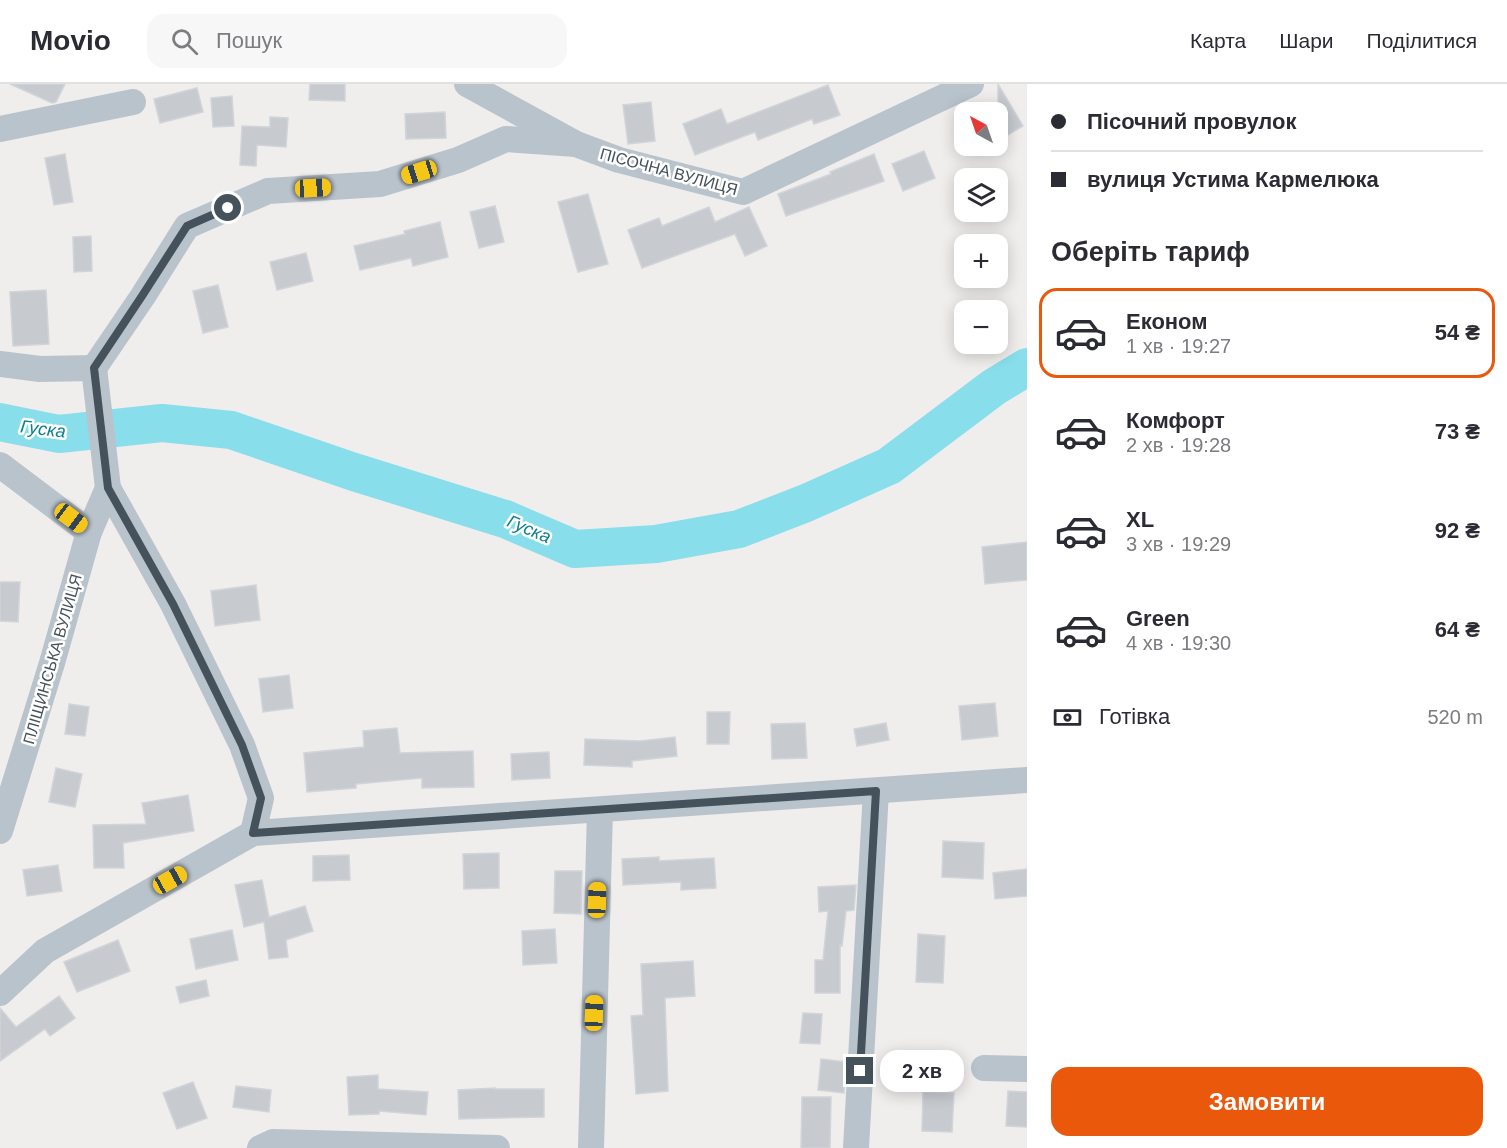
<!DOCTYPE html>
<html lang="uk">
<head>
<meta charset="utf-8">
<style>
	:root { --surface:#fff; --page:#f7f7f7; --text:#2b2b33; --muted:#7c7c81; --line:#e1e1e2; --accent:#ea580c }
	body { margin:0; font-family:Arial,sans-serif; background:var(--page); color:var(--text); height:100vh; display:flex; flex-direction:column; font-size:22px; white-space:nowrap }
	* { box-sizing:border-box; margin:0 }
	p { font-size:20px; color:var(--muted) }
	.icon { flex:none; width:33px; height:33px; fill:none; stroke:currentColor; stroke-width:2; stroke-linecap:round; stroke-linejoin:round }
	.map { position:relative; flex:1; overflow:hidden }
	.panel { display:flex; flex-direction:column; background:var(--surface); width:480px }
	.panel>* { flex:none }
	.banner { display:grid; align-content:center; height:132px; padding:0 24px; background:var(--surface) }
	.needle { width:39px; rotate:320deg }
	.controls { position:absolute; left:954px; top:18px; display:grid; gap:12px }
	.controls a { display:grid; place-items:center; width:54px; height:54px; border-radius:12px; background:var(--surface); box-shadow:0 3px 15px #0003; font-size:30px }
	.end { position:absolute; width:27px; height:27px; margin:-14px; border:8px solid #46525b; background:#fff; box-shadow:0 0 0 3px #fff }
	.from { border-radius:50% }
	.bubble { position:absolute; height:42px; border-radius:18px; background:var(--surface); box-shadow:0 3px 15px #0003; font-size:20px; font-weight:800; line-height:42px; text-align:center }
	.car { position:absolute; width:18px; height:36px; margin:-18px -9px; border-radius:8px; box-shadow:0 0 4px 2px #0007; background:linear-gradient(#f5c518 24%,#345 0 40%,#f5c518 0 76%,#345 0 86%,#f5c518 0) }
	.banner b { display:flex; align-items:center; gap:21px; height:57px; font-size:22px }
	.banner b+b { border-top:2px solid var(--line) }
	.banner i { width:15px; height:15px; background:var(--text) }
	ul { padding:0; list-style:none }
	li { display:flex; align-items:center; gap:18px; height:90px; margin:0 12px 9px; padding:0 12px; border:3px solid transparent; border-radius:18px }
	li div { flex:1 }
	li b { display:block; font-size:22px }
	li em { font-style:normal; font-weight:800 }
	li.selected { border-color:var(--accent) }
	li>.icon { width:54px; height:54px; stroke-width:1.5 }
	h2 { padding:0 24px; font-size:27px; line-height:72px }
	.pay { display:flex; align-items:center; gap:15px; height:66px; padding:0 24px; font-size:22px }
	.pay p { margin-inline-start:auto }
	.primary-button { display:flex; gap:12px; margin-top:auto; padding:12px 24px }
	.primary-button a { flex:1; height:69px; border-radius:18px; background:var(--accent); color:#fff; font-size:24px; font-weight:800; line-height:69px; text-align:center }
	header { display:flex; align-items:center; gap:36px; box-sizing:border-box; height:84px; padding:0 30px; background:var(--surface); border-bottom:2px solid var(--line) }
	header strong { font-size:28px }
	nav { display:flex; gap:33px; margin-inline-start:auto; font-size:21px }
	.search { width:420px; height:54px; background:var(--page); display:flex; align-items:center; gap:15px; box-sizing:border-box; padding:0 21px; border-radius:18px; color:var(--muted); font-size:22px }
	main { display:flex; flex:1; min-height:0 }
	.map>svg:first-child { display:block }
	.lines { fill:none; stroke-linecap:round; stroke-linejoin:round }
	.river { stroke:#88deeb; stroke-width:38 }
	.building { fill:#c7cbd0; stroke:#d1d4d9; stroke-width:1.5 }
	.minor { stroke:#b9c3cb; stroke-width:26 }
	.route { stroke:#46525b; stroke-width:8 }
	.labels { text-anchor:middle; stroke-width:5; stroke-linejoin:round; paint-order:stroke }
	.street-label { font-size:16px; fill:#46525b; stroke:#fff }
	.water-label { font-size:18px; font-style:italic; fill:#0e7f90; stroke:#fff }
</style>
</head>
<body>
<header>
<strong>Movio</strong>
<div class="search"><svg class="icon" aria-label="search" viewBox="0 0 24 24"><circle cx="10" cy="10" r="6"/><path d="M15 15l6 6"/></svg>Пошук</div>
<nav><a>Карта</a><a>Шари</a><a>Поділитися</a></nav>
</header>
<main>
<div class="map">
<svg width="1027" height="1064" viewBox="0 0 1027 1064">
	<rect width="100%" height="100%" fill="#f0eded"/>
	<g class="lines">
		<polyline class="river" points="0,338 59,350 162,339 231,346 354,388 505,435 575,465 656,460 739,445 806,419 889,382 994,303 1027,283"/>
	</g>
	<g class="building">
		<polygon points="10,0 65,0 56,18 52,19"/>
		<polygon points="310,0 345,0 345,17 309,16"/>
		<polygon points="998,0 1023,42 998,57"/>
		<polygon points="828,1 840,31 814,40 812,35 758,56 755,48 695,71 683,40 721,25 727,40"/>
		<polygon points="197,4 203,28 160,39 154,15"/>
		<polygon points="232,12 234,42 213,43 211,14"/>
		<polygon points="651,18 655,57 628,60 623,21"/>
		<polygon points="445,28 446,54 406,55 405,30"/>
		<polygon points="270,33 288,34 286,63 257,61 256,82 240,81 242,42 270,43"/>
		<polygon points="924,67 935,94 903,107 892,80"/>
		<polygon points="65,70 73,118 54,121 45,74"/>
		<polygon points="874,70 884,97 786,132 778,110 831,90 830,88"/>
		<polygon points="588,110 608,180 578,188 558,118"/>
		<polygon points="495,122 504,158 479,164 470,128"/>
		<polygon points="709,123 715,138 749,123 767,162 745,172 735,150 642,184 628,146 659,134 662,142"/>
		<polygon points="440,138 448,173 413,182 411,174 360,186 354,162 405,150 404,147"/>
		<polygon points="91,152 92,187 74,188 73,153"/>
		<polygon points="306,169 313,197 277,206 270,178"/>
		<polygon points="218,201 228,243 203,249 193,207"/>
		<polygon points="46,206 49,260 13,262 10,208"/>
		<polygon points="1027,458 1027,496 985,500 982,463"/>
		<polygon points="0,498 20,498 18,538 0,537"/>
		<polygon points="256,501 260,536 215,542 211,507"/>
		<polygon points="289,591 293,624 263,628 259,595"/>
		<polygon points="995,619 998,652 962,656 959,622"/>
		<polygon points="69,620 89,623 85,652 65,650"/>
		<polygon points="707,628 730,628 729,660 707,660"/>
		<polygon points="805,639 807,674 772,675 771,640"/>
		<polygon points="886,639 889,656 857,662 854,645"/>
		<polygon points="397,644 400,669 473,667 474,703 422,704 422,694 356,700 356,704 307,708 304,669 364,663 363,647"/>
		<polygon points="675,653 677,672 632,677 632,683 584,681 585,655 640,657"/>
		<polygon points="549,668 550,694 512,696 511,670"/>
		<polygon points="56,684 82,690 75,723 49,718"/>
		<polygon points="188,711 194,747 123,759 124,784 94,784 93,741 146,740 142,719"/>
		<polygon points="943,757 984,759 983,795 942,793"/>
		<polygon points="499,769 499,804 464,805 463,770"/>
		<polygon points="349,771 350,796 313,797 313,772"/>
		<polygon points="659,773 659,777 714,774 716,804 681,806 681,798 623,801 622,775"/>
		<polygon points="58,781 62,807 27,812 23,786"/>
		<polygon points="1027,785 1027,812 995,815 993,789"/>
		<polygon points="555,787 582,787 581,830 554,829"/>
		<polygon points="262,796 269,833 305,822 313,847 286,856 288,873 269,875 264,838 244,843 235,801"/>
		<polygon points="856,801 854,826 846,827 842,862 840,861 840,909 815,909 815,876 823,876 828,827 819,828 818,803"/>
		<polygon points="555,845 557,879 523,881 522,847"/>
		<polygon points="232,846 238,876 196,885 190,855"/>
		<polygon points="918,850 945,852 943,899 916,898"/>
		<polygon points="118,856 130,887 77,908 64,878"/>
		<polygon points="693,877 695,912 665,914 668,1007 636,1010 631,932 643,931 641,880"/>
		<polygon points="206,896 209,912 180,919 176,903"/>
		<polygon points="59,912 75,934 50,952 45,945 0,977 0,924 16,943"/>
		<polygon points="803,929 822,930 820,960 800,959"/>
		<polygon points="821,975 846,978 844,1009 818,1006"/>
		<polygon points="378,991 378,1005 428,1008 426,1031 379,1027 379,1030 349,1031 347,993"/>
		<polygon points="193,998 207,1034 177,1045 163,1009"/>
		<polygon points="236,1002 271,1006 269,1028 233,1023"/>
		<polygon points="495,1004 495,1005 544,1005 544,1033 459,1035 458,1006"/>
		<polygon points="1008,1007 1027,1008 1027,1043 1006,1042"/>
		<polygon points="923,1008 954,1009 952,1048 922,1047"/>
		<polygon points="802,1013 831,1013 830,1064 801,1064"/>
	</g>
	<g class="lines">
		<g class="minor">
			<polyline points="467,0 576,60 619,76 743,108 971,0"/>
			<polyline points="0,45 133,18"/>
			<polyline points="0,280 40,285 94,284"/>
			<polyline points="94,284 143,212 187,142 268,107 380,100 458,76 506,55 576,60"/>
			<polyline points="94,284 108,404 173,520 242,661 261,714 253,749"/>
			<polyline points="0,381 89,448"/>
			<polyline points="0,747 52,579 89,448 108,404"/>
			<polyline points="0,909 45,867 253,749 1027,696"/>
			<polyline points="984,984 1027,985"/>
			<polyline points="260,1064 273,1058 497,1064"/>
			<polyline points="591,1064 600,726"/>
			<polyline points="856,1064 876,707"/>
		</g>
	</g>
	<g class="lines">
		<polyline class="route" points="228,124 187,142 142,212 94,284 108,404 173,520 242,661 261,714 253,749 876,707 860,987"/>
	</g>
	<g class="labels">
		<g class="street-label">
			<text transform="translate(669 87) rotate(15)" y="6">ПІСОЧНА ВУЛИЦЯ</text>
			<text transform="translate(52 575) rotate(-74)" y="6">ПЛІЩИНСЬКА ВУЛИЦЯ</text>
		</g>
		<g class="water-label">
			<text transform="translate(43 345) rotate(7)" y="6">Гуска</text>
			<text transform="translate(529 445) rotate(23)" y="6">Гуска</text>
		</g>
	</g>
</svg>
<div class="controls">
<a><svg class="needle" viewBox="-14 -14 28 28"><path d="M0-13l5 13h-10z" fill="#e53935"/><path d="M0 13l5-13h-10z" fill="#7c7c81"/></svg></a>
<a><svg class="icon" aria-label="layers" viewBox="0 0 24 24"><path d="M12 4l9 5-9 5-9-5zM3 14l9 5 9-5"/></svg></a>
<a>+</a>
<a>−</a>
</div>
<i class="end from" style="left:228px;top:124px"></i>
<i class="end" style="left:860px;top:987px"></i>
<div class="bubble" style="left:880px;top:966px;width:84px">2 хв</div>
<i class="car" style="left:419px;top:88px;rotate:253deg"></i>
<i class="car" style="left:313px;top:104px;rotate:87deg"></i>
<i class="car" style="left:71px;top:434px;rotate:127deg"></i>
<i class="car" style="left:170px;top:796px;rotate:61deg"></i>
<i class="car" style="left:597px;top:816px;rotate:2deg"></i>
<i class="car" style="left:594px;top:929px;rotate:2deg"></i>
</div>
<section class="panel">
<div class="banner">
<b><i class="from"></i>Пісочний провулок</b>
<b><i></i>вулиця Устима Кармелюка</b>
</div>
<h2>Оберіть тариф</h2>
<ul>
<li class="selected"><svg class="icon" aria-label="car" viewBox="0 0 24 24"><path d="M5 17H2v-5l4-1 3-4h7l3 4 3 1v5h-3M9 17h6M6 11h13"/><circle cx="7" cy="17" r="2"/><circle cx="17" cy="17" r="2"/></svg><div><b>Економ</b><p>1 хв · 19:27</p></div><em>54 ₴</em></li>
<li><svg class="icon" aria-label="car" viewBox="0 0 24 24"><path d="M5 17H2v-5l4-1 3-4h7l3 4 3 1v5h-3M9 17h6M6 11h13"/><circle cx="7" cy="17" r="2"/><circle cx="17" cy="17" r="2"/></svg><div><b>Комфорт</b><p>2 хв · 19:28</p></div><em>73 ₴</em></li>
<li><svg class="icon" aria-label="car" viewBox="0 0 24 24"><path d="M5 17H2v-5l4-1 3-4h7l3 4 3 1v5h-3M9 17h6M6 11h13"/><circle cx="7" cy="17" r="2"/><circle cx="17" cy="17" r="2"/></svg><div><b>XL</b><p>3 хв · 19:29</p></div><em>92 ₴</em></li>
<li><svg class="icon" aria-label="car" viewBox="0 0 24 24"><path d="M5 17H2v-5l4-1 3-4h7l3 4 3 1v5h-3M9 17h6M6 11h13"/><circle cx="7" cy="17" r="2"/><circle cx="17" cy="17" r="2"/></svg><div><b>Green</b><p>4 хв · 19:30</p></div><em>64 ₴</em></li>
</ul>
<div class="pay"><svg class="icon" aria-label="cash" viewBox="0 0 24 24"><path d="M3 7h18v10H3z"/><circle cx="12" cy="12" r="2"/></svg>Готівка<p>520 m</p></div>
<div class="primary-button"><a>Замовити</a></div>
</section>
</main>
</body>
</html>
